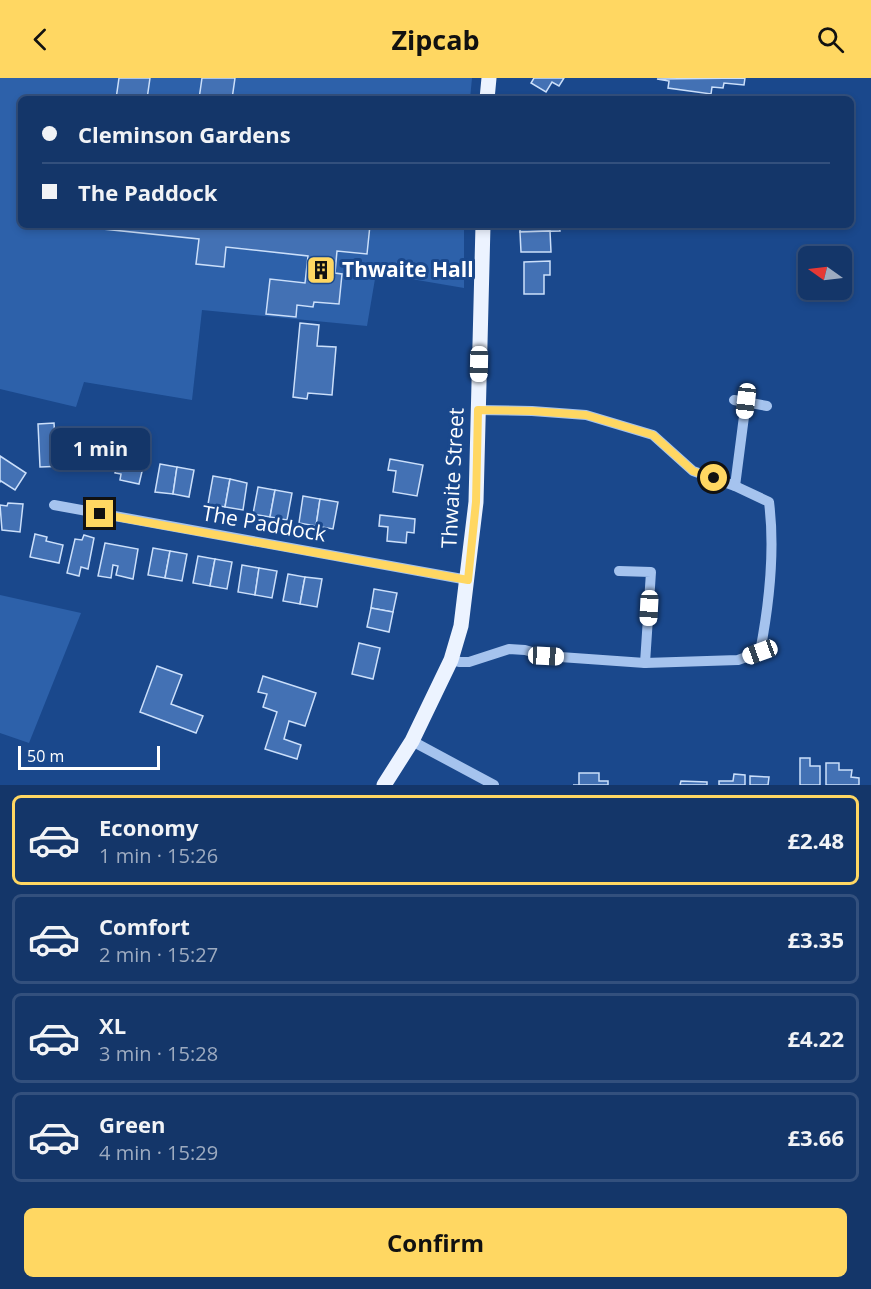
<!DOCTYPE html>
<html lang="en">
<head>
<meta charset="utf-8">
<style>
	:root { --surface:#143669; --page:#214171; --text:#f1f3f6; --muted:#9dabc0; --line:#33507d; --accent:#ffd762 }
	body { margin:0; font-family:"Open Sans",sans-serif; background:var(--page); color:var(--text); height:100vh; display:flex; flex-direction:column; font-size:22px; white-space:nowrap }
	* { box-sizing:border-box; margin:0 }
	p { font-size:20px; color:var(--muted) }
	.icon { flex:none; width:33px; height:33px; fill:none; stroke:currentColor; stroke-width:2; stroke-linecap:round; stroke-linejoin:round }
	.map { position:relative; height:707px; overflow:hidden }
	.details { display:flex; flex-direction:column; background:var(--surface); flex:1 }
	.details>* { flex:none }
	.top-card { position:absolute; left:18px; top:18px; width:836px; height:132px; border-radius:9px; box-shadow:0 3px 9px #0003,0 0 0 2px var(--line); display:grid; align-content:center; height:132px; padding:0 24px; background:var(--surface) }
	.needle { width:39px; rotate:284deg }
	.buttons { position:absolute; left:798px; top:168px; display:grid; gap:12px }
	.buttons a { display:grid; place-items:center; width:54px; height:54px; border-radius:9px; background:var(--surface); box-shadow:0 3px 9px #0003,0 0 0 2px var(--line); font-size:30px }
	.scale { position:absolute; left:18px; bottom:15px; width:142px; box-sizing:border-box; padding-left:6px; border:3px solid #fff; border-top:0; font-size:16px; line-height:21px; white-space:nowrap; color:#fff; -webkit-text-stroke:4px #1a488c; paint-order:stroke }
	.end { position:absolute; width:27px; height:27px; margin:-14px; border:8px solid #ffd762; background:#111; box-shadow:0 0 0 3px #111 }
	.from { border-radius:50% }
	.bubble { position:absolute; height:42px; border-radius:9px; background:var(--surface); box-shadow:0 3px 9px #0003,0 0 0 2px var(--line); font-size:20px; font-weight:700; line-height:42px; text-align:center }
	.car { position:absolute; width:18px; height:36px; margin:-18px -9px; border-radius:8px; box-shadow:0 0 4px 2px #0007; background:linear-gradient(#fff 24%,#345 0 40%,#fff 0 76%,#345 0 86%,#fff 0) }
	.top-card b { display:flex; align-items:center; gap:21px; height:57px; font-size:22px }
	.top-card b+b { border-top:2px solid var(--line) }
	.top-card i { width:15px; height:15px; background:var(--text) }
	ul { padding:10px 0 0; list-style:none }
	li { display:flex; align-items:center; gap:18px; height:90px; margin:0 12px 9px; padding:0 12px; border:3px solid var(--line); border-radius:9px }
	li div { flex:1 }
	li b { display:block; font-size:22px }
	li em { font-style:normal; font-weight:700 }
	li.current { border-color:var(--accent) }
	li>.icon { width:54px; height:54px; stroke-width:1.5 }
	.primary-button { display:flex; gap:12px; margin-top:auto; padding:12px 24px }
	.primary-button a { flex:1; height:69px; border-radius:9px; background:var(--accent); color:#111; font-size:24px; font-weight:700; line-height:69px; text-align:center }
	header { display:flex; justify-content:space-between; align-items:center; height:78px; padding:0 24px; background:var(--accent); color:#111; font-size:27px; font-weight:700 }
	.map>svg:first-child { display:block }
	.green { fill:#2d61aa }
	.building { fill:#4371b4; stroke:#cbdffa; stroke-width:1.5 }
	.lines { fill:none; stroke-linecap:round; stroke-linejoin:round }
	.minor { stroke:#a5c3ee; stroke-width:10 }
	.major { stroke:#ecf3ff; stroke-width:15 }
	.route { stroke:#ffd762; stroke-width:8 }
	.labels { text-anchor:middle; stroke-width:6; stroke-linejoin:round; paint-order:stroke }
	.poi-label { font-size:21px; font-weight:bold; fill:#fff; stroke:#1a488c; text-anchor:start }
	.street-label { font-size:21px; fill:#fff; stroke:#1a488c }
</style>
</head>
<body>
<header><svg class="icon" aria-label="back" viewBox="0 0 24 24"><path d="M15 5l-7 7 7 7"/></svg>Zipcab<svg class="icon" aria-label="search" viewBox="0 0 24 24"><circle cx="10" cy="10" r="6"/><path d="M15 15l6 6"/></svg></header>
<div class="map">
<svg width="871" height="707" viewBox="0 0 871 707">
	<rect width="100%" height="100%" fill="#1a488c"/>
	<g class="green">
		<polygon points="0,0 472,0 470,21 21,21 21,147 464,147 464,210 376,195 367,248 202,232 192,322 84,304 76,329 0,311"/>
		<polygon points="0,517 81,535 29,665 0,655"/>
	</g>
	<g class="building">
		<polygon points="119,0 150,0 147,21 116,21"/>
		<polygon points="202,0 235,0 232,21 199,21"/>
		<polygon points="534,0 564,0 559,8 552,4 546,14 531,5"/>
		<polygon points="745,0 744,7 724,5 723,10 712,9 711,16 668,10 669,3 657,1"/>
		<polygon points="103,147 370,147 367,176 337,173 335,195 342,196 339,226 314,224 313,229 297,227 296,239 266,236 270,201 305,205 308,178 226,169 224,189 196,186 199,161 103,151"/>
		<polygon points="520,147 559,147 560,153 520,154"/>
		<polygon points="550,153 551,174 521,174 520,154"/>
		<polygon points="550,183 550,197 544,197 544,216 524,216 524,184"/>
		<polygon points="300,245 319,247 317,268 336,269 332,317 308,315 307,321 293,319"/>
		<polygon points="54,345 55,362 66,362 67,388 40,389 38,346"/>
		<polygon points="91,355 118,361 113,386 101,383 100,390 74,384 79,364 89,366"/>
		<polygon points="121,368 129,370 127,377 145,381 139,406 120,402 121,396 115,395"/>
		<polygon points="0,378 26,395 15,412 1,403 0,404"/>
		<polygon points="390,381 423,387 417,418 393,414 396,393 388,392"/>
		<polygon points="160,386 177,389 173,416 155,414"/>
		<polygon points="177,389 194,392 189,419 173,416"/>
		<polygon points="213,398 230,401 225,429 208,426"/>
		<polygon points="230,401 247,405 243,432 225,429"/>
		<polygon points="258,409 275,412 270,439 253,436"/>
		<polygon points="275,412 292,415 287,442 270,439"/>
		<polygon points="303,418 320,421 316,448 299,445"/>
		<polygon points="320,421 338,424 333,451 316,448"/>
		<polygon points="8,425 23,426 20,454 2,452 0,427 7,428"/>
		<polygon points="380,437 415,441 414,455 407,454 406,465 387,463 388,449 379,448"/>
		<polygon points="35,456 47,459 46,463 63,467 59,485 30,479"/>
		<polygon points="84,457 94,460 88,491 81,489 79,498 67,495 75,461 82,462"/>
		<polygon points="105,465 138,471 133,501 116,497 118,488 113,487 111,500 98,498"/>
		<polygon points="153,470 170,473 165,500 148,497"/>
		<polygon points="170,473 187,476 182,503 165,500"/>
		<polygon points="198,478 215,481 210,508 193,505"/>
		<polygon points="215,481 232,484 227,511 210,508"/>
		<polygon points="242,487 259,490 255,517 238,514"/>
		<polygon points="259,490 277,493 272,520 255,517"/>
		<polygon points="288,496 305,499 300,526 283,523"/>
		<polygon points="305,499 322,501 317,529 300,526"/>
		<polygon points="374,511 397,515 393,534 371,530"/>
		<polygon points="371,530 393,534 389,554 367,549"/>
		<polygon points="359,565 380,570 373,601 352,596"/>
		<polygon points="157,588 182,597 171,626 203,638 196,655 140,634"/>
		<polygon points="263,598 316,615 305,648 289,643 284,661 301,667 297,681 265,671 277,634 263,629 267,616 258,614"/>
		<polygon points="800,680 810,680 810,688 820,688 820,707 800,707"/>
		<polygon points="826,685 839,685 839,692 852,692 851,699 859,700 859,707 826,707"/>
		<polygon points="579,695 599,695 599,703 608,703 608,707 573,707 579,707"/>
		<polygon points="734,696 745,697 745,707 719,707 719,703 733,703"/>
		<polygon points="750,698 769,699 768,707 750,707"/>
		<polygon points="681,703 707,704 707,707 680,707"/>
	</g>
	<g class="lines">
		<g class="minor">
			<polyline points="734,322 767,328"/>
			<polyline points="735,408 746,323"/>
			<polyline points="54,427 468,502"/>
			<polyline points="619,493 651,494 645,585"/>
			<path d="M451,582l9,2h9l40,-13 16,1 21,6 99,7 93,-3 22,-8c9,-47 15,-103 9,-150l-34,-16 -42,-15 -40,-36 -67,-20 -54,-4 -54,-1"/>
			<polyline points="412,663 494,707"/>
		</g>
		<g class="major">
			<polyline points="487,21 489,0"/>
			<polyline points="384,707 412,663 451,582 461,548 476,424 483,147"/>
		</g>
	</g>
	<g class="lines">
		<polyline class="route" points="100,436 468,502 476,424 478,332 532,333 586,337 653,357 693,393 714,400"/>
	</g>
	<defs>
		<g id="building-square" transform="scale(1.5)"><rect x="-9" y="-9" width="18" height="18" rx="4" fill="#ffd762" stroke="#1a488c"/><path d="M-4-6H4V6H1V3H-1V6H-4ZM-2.5-4.3h1.7v1.8h-1.7ZM.8-4.3h1.7v1.8H.8ZM-2.5-1h1.7V.8h-1.7ZM.8-1h1.7V.8H.8Z" fill="#111"/></g>
	</defs>
	<g fill-rule="evenodd">
		<use href="#building-square" x="321" y="192"/>
	</g>
	<g class="labels">
		<g class="poi-label">
			<text x="342" y="199">Thwaite Hall</text>
		</g>
		<g class="street-label">
			<text transform="translate(453 400) rotate(-87)" y="7">Thwaite Street</text>
			<text transform="translate(264 446) rotate(10)" y="7">The Paddock</text>
		</g>
	</g>
</svg>
<div class="buttons">
<a><svg class="needle" viewBox="-14 -14 28 28"><path d="M0-13l5 13h-10z" fill="#e53935"/><path d="M0 13l5-13h-10z" fill="#9dabc0"/></svg></a>
</div>
<div class="scale">50 m</div>
<i class="end from" style="left:714px;top:400px"></i>
<i class="end" style="left:100px;top:436px"></i>
<div class="bubble" style="left:51px;top:350px;width:99px">1 min</div>
<i class="car" style="left:479px;top:286px;rotate:181deg"></i>
<i class="car" style="left:746px;top:323px;rotate:187deg"></i>
<i class="car" style="left:649px;top:530px;rotate:183deg"></i>
<i class="car" style="left:760px;top:574px;rotate:250deg"></i>
<i class="car" style="left:546px;top:578px;rotate:93deg"></i>
<div class="top-card">
<b><i class="from"></i>Cleminson Gardens</b>
<b><i></i>The Paddock</b>
</div>
</div>
<section class="details">
<ul>
<li class="current"><svg class="icon" aria-label="car" viewBox="0 0 24 24"><path d="M5 17H2v-5l4-1 3-4h7l3 4 3 1v5h-3M9 17h6M6 11h13"/><circle cx="7" cy="17" r="2"/><circle cx="17" cy="17" r="2"/></svg><div><b>Economy</b><p>1 min · 15:26</p></div><em>£2.48</em></li>
<li><svg class="icon" aria-label="car" viewBox="0 0 24 24"><path d="M5 17H2v-5l4-1 3-4h7l3 4 3 1v5h-3M9 17h6M6 11h13"/><circle cx="7" cy="17" r="2"/><circle cx="17" cy="17" r="2"/></svg><div><b>Comfort</b><p>2 min · 15:27</p></div><em>£3.35</em></li>
<li><svg class="icon" aria-label="car" viewBox="0 0 24 24"><path d="M5 17H2v-5l4-1 3-4h7l3 4 3 1v5h-3M9 17h6M6 11h13"/><circle cx="7" cy="17" r="2"/><circle cx="17" cy="17" r="2"/></svg><div><b>XL</b><p>3 min · 15:28</p></div><em>£4.22</em></li>
<li><svg class="icon" aria-label="car" viewBox="0 0 24 24"><path d="M5 17H2v-5l4-1 3-4h7l3 4 3 1v5h-3M9 17h6M6 11h13"/><circle cx="7" cy="17" r="2"/><circle cx="17" cy="17" r="2"/></svg><div><b>Green</b><p>4 min · 15:29</p></div><em>£3.66</em></li>
</ul>
<div class="primary-button"><a>Confirm</a></div>
</section>
</body>
</html>
